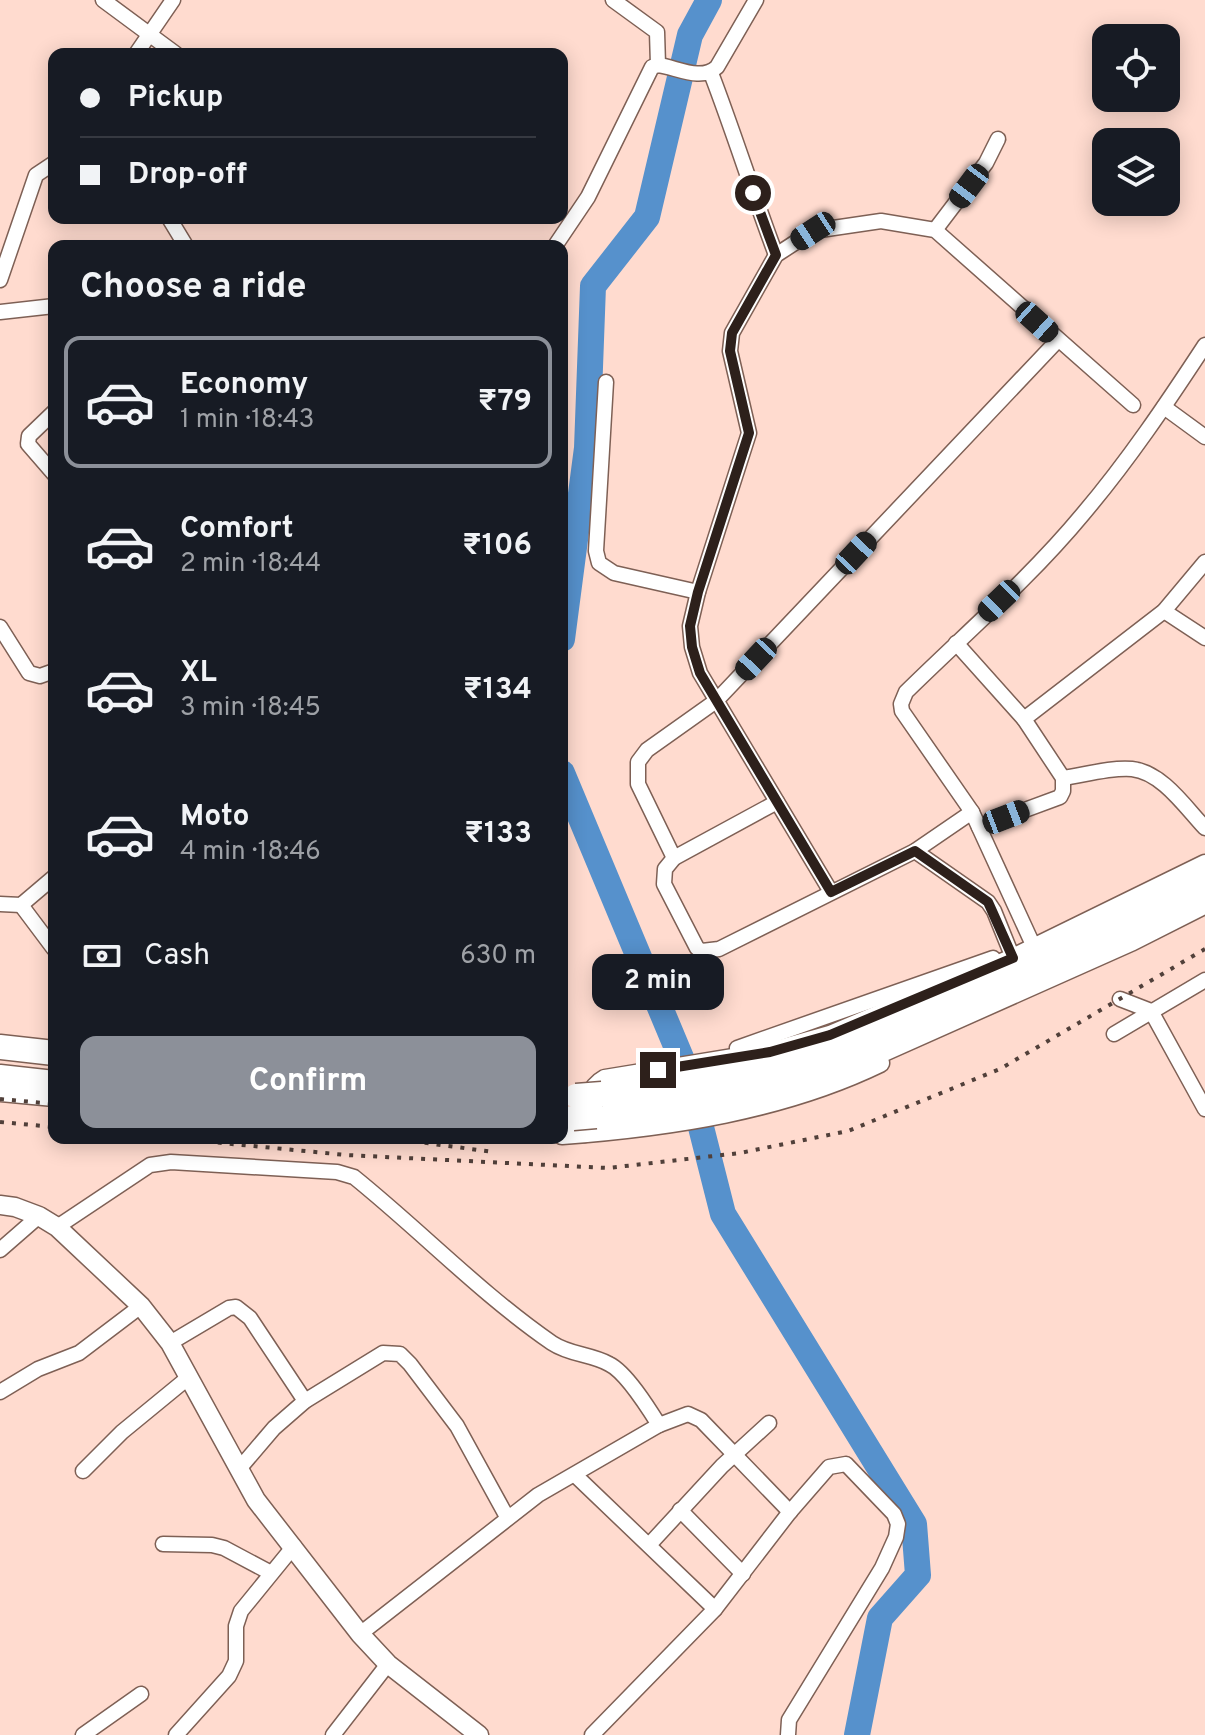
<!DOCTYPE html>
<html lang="en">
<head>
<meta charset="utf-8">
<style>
	:root { --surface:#171b24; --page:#20242c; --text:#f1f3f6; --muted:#9ea1a6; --line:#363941; --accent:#8c9099 }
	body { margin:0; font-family:Overpass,sans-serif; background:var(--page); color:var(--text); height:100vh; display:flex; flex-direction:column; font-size:30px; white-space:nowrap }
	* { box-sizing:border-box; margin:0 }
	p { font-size:26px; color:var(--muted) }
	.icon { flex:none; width:44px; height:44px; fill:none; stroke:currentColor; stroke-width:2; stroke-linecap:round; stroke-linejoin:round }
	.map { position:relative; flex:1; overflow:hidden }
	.drawer { position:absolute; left:48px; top:240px; width:520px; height:904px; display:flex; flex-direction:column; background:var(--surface); border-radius:16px; box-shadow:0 4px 20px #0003 }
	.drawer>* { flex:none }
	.top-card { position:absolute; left:48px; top:48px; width:520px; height:176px; border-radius:16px; box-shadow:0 4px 20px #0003; display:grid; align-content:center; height:176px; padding:0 32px; background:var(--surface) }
	.fabs { position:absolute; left:1092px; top:24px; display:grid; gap:16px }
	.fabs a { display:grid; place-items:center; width:88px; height:88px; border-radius:16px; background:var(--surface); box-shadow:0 4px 20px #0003; font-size:40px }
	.end { position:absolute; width:36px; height:36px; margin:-18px; border:10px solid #2d201b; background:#fff; box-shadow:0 0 0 4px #fff }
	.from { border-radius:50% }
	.bubble { position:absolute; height:56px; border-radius:16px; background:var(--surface); box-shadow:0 4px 20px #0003; font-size:26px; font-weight:700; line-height:56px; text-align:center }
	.car { position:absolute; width:24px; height:48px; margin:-24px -12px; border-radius:10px; box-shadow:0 0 6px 2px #0007; background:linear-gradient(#222 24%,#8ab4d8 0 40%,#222 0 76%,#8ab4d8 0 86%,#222 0) }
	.top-card b { display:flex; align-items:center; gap:28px; height:76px; font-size:30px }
	.top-card b+b { border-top:2px solid var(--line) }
	.top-card i { width:20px; height:20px; background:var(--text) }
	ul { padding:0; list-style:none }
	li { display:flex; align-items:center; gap:24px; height:132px; margin:0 16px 12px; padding:0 16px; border:4px solid transparent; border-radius:16px }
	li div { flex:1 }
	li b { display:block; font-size:30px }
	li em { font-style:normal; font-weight:700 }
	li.selected { border-color:var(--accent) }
	li>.icon { width:72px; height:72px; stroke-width:1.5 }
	h2 { padding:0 32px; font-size:36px; line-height:96px }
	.pay { display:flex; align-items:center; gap:20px; height:88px; padding:0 32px; font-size:30px }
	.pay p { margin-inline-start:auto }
	.cta { display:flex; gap:16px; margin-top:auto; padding:16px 32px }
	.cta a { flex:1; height:92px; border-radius:16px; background:var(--accent); color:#fff; font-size:32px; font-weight:700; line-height:92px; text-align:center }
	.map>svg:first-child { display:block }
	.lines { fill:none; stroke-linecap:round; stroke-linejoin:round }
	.river { stroke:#5691cc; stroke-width:26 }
	.street-casing { stroke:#7e6055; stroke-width:17 }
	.secondary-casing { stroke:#7e6055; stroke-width:21 }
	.highway-casing { stroke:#7e6055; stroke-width:27 }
	.street { stroke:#fff; stroke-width:14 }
	.secondary { stroke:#fff; stroke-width:18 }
	.highway { stroke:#fff; stroke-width:24 }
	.rail { stroke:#51403a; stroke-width:4; stroke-dasharray:4 8; stroke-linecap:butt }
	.highway-bridge-casing { stroke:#7e6055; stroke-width:27; stroke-linecap:butt }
	.highway-bridge { stroke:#fff; stroke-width:24 }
	.route { stroke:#2d201b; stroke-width:10 }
</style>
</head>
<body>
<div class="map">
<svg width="1205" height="1735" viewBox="0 0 1205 1735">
	<rect width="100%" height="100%" fill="#ffdbcf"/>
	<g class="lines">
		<g class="river">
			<polyline points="562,639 587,448 593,286 647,217 690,35 709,0"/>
			<polyline points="562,773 687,1072 723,1214 914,1524 918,1575 880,1618 857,1735"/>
		</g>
		<g class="street-casing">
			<g id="street">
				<polyline points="103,0 176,54"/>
				<polyline points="613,0 657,32 658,65"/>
				<polyline points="136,54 173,0"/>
				<path d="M711,73c23,60 42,121 65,182"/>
				<polyline points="169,218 186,246"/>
				<polyline points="935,230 986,163 998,139"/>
				<path d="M555,246l33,-49 64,-130 6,-2c18,2 43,17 59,2l39,-67"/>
				<polyline points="0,280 36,175 54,163"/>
				<polyline points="0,312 54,306"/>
				<polyline points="606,382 596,551 599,563 614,573 698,592"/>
				<polyline points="1164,407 1205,437"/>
				<polyline points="54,412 29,436 28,444 54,474"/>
				<polyline points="1164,611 1205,638"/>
				<polyline points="0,627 29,673 40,676 54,671"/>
				<polyline points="956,643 1024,719"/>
				<path d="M1063,778c21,-3 48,-11 69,-9 30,3 54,39 73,59"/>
				<polyline points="777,802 674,858 665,869 664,884 697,948 702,951 719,949 915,851 972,812"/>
				<polyline points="979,827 1060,797 1063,791 1063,778 1024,719 1164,611 1205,562"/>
				<polyline points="915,851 988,902 994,911 1013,958"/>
				<polyline points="674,858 638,784 638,762 647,750 716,701 1058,340"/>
				<polyline points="831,892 700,673 692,647 690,626 698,592 749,433 730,351 732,333 776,255 813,231 881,221 935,230 1133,405"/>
				<polyline points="0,904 21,905 54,877"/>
				<polyline points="21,905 54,949"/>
				<path d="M1034,947l-62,-135 -70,-101 -1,-7 5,-12c59,-58 124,-114 177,-178 45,-53 84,-111 122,-169"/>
				<polyline points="1120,999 1151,1011 1205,1109"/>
				<polyline points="1114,1034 1205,980"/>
				<polyline points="737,1048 993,958"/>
				<path d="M57,1227l93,-62 21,-3 166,10 17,5c67,54 127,117 198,166 18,12 39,11 57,21 17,8 40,45 50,61"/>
				<polyline points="0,1250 39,1216"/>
				<polyline points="170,1343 229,1308 236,1307 250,1318 305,1401"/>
				<polyline points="0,1392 38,1369 79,1353 141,1306"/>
				<polyline points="239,1469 274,1428 305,1401 383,1353 400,1354 410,1364 457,1426 507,1517"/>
				<polyline points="83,1471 122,1432 189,1377"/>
				<polyline points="575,1475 715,1609"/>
				<polyline points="680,1510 743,1574"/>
				<polyline points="163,1544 212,1545 224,1548 271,1573"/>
				<polyline points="649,1545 722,1466 769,1423"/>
				<polyline points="360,1634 538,1495 659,1425 688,1414 701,1420 790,1512"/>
				<polyline points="83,1735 141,1694"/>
				<polyline points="176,1735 229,1676 236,1661 236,1626 241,1611 294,1546"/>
				<polyline points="333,1735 388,1664"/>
				<polyline points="592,1735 715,1609 789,1513 829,1467 846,1464 894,1514 898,1524 896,1537 882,1568 789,1720 788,1735"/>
			</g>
		</g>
		<g class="secondary-casing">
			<g id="secondary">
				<polyline points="0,1092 54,1097"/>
				<path d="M585,1133c2,-21 0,-43 20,-54l165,-27 60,-17 183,-77 192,-94"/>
				<path d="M562,1135c107,-8 221,-25 318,-72"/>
				<polyline points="0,1205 15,1207 39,1216 57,1227 141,1306 170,1343 256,1500 360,1634 388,1664 479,1735"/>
			</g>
		</g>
		<g class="highway-casing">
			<g id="highway">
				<polyline points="0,1047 54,1053"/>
				<polyline points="0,1077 54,1083"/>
				<polyline points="602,1094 744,1073 837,1048 1037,962 1177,899 1205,882"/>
				<polyline points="596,1116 746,1090 845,1066 1130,939 1205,901"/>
			</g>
		</g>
		<use href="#street" class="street"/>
		<use href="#secondary" class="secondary"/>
		<use href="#highway" class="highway"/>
		<g class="rail">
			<polyline points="0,1099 54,1104"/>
			<polyline points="0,1122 54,1127"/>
			<polyline points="170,1138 346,1155 608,1168 740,1153 848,1131 1000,1069 1205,949"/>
			<polyline points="389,1138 493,1152"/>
		</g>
		<g class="highway-bridge-casing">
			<g id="highway-bridge">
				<polyline points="576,1096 602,1094"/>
				<polyline points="573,1118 596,1116"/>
			</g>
		</g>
		<use href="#highway-bridge" class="highway-bridge"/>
	</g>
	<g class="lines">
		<polyline class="route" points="658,1070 770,1052 830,1035 1013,958 988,902 915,851 831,892 700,673 692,647 690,626 698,592 749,433 730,351 732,333 776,255 753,193"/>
	</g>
</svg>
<div class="fabs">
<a><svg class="icon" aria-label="locate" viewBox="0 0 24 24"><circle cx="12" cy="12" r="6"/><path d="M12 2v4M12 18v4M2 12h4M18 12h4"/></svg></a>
<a><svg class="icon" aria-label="layers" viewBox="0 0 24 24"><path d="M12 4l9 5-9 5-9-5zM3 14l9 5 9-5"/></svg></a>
</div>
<i class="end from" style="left:753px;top:193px"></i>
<i class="end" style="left:658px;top:1070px"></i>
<div class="bubble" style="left:592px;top:954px;width:132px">2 min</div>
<i class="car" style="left:969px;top:186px;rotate:217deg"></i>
<i class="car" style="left:813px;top:231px;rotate:237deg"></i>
<i class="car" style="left:1037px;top:322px;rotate:132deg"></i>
<i class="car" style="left:856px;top:553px;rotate:43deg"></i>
<i class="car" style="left:999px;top:601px;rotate:226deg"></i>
<i class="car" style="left:756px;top:659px;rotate:223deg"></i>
<i class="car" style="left:1006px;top:817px;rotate:69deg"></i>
<div class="top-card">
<b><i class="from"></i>Pickup</b>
<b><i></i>Drop-off</b>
</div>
<section class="drawer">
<h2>Choose a ride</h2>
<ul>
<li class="selected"><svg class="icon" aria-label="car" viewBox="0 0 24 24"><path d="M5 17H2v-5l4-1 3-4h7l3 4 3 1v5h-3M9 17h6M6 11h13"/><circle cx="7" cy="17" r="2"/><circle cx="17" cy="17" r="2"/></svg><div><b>Economy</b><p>1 min · 18:43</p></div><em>₹79</em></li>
<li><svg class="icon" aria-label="car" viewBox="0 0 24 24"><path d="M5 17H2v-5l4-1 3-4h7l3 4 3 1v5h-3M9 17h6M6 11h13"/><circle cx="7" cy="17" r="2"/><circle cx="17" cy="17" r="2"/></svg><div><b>Comfort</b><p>2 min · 18:44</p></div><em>₹106</em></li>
<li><svg class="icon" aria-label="car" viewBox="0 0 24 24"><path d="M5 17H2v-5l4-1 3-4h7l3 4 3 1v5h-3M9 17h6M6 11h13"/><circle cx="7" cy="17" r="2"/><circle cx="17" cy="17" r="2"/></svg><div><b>XL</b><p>3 min · 18:45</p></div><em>₹134</em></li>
<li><svg class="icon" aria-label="car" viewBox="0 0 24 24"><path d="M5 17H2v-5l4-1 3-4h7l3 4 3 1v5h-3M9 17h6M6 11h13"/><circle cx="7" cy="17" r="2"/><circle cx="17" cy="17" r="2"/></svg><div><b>Moto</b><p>4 min · 18:46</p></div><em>₹133</em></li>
</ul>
<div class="pay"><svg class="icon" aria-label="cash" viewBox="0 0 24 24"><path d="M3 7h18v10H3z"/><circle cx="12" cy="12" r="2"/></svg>Cash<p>630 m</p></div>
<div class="cta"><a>Confirm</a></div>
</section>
</div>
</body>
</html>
